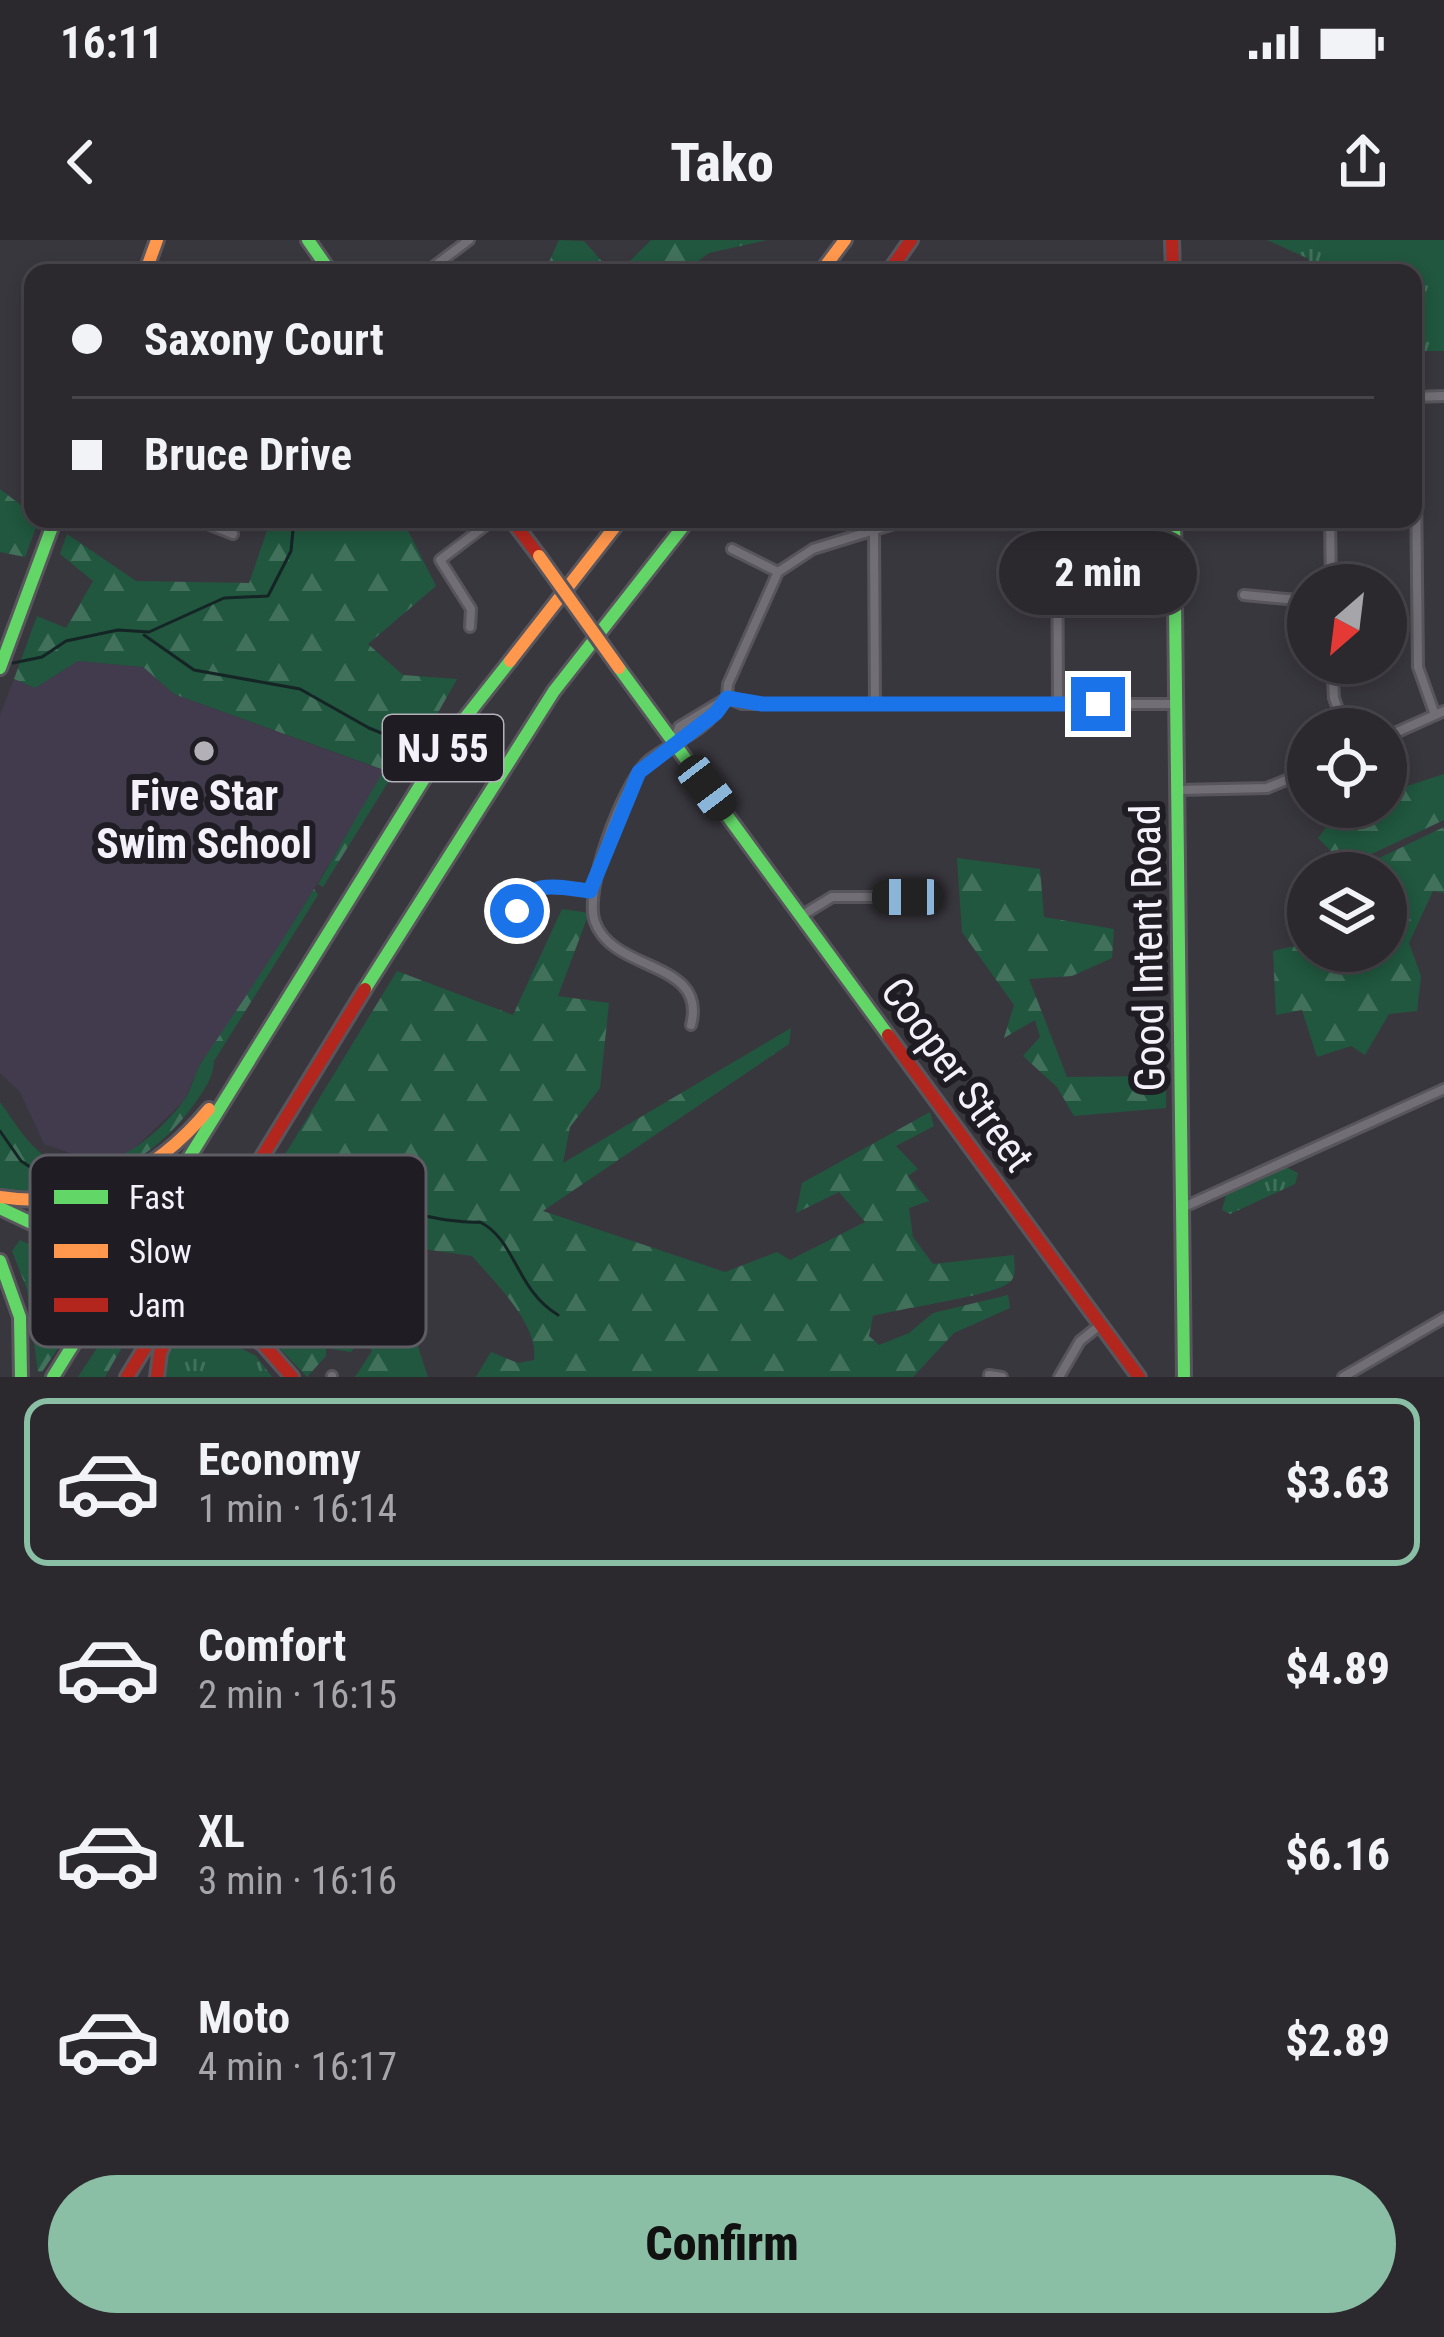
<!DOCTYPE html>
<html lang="en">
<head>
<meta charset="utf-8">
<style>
	:root { --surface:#2b292e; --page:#37353a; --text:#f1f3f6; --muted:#a6a6aa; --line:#47454a; --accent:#8abfa5 }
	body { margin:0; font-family:"Roboto Condensed",sans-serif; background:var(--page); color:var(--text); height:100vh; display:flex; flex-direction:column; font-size:45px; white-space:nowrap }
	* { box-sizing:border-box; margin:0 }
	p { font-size:39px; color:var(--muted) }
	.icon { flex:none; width:66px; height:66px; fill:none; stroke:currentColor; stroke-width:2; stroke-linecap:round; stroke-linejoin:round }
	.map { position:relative; height:1137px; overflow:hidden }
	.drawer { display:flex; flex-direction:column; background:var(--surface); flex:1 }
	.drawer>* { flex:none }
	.banner { position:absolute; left:24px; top:24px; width:1398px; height:264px; border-radius:24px; box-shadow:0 6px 18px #0003,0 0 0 3px var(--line); display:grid; align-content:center; height:264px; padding:0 48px; background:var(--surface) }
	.needle { width:78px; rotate:208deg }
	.buttons { position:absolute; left:1287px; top:324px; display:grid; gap:24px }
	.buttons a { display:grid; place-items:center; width:120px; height:120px; border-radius:50%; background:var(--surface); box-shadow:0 6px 18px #0003,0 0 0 3px var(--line); font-size:60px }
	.end { position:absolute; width:54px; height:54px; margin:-27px; border:15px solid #1a73e8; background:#fff; box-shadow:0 0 0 6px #fff }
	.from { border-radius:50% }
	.bubble { position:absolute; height:84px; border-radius:42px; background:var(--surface); box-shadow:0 6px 18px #0003,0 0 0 3px var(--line); font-size:39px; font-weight:800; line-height:84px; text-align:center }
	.car { position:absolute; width:36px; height:72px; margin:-36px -18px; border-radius:15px; box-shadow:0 0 9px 3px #0007; background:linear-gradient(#222 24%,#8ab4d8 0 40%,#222 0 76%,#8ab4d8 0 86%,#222 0) }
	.banner b { display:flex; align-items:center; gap:42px; height:114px; font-size:45px }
	.banner b+b { border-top:3px solid var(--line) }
	.banner i { width:30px; height:30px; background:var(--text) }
	ul { padding:21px 0 0; list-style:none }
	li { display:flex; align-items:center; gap:36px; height:168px; margin:0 24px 18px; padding:0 24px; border:6px solid transparent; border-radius:24px }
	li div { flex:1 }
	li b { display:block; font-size:45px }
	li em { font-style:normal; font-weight:800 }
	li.active { border-color:var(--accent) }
	li>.icon { width:108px; height:108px; stroke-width:1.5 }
	.primary-button { display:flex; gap:24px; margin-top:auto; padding:24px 48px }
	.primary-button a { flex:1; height:138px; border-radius:72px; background:var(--accent); color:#111; font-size:48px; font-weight:800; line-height:138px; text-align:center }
	.status { display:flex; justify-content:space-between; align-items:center; height:84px; padding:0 60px; background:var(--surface); direction:ltr }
	.status svg { height:33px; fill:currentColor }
	header { display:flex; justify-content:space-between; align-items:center; height:156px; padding:0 48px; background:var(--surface); font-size:54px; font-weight:800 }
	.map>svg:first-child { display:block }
	.built { fill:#423b4e }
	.grass { fill:url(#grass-tufts) }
	.forest { fill:url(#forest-firs) }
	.pitch { fill:#20573e }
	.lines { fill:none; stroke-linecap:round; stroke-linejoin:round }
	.stream { stroke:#152425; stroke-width:3 }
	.street-casing { stroke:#58565c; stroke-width:14 }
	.fast-casing { stroke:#58565c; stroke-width:18 }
	.slow-casing { stroke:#58565c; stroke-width:18 }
	.jam-casing { stroke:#58565c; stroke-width:18 }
	.street { stroke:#716f75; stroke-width:8 }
	.fast { stroke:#63d668; stroke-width:12 }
	.slow { stroke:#ff974d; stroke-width:12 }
	.jam { stroke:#b3261e; stroke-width:12 }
	.fast-bridge-casing { stroke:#58565c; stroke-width:18; stroke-linecap:butt }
	.slow-bridge-casing { stroke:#58565c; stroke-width:18; stroke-linecap:butt }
	.fast-bridge { stroke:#63d668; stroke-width:12 }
	.slow-bridge { stroke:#ff974d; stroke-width:12 }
	.route { stroke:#1a73e8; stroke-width:15 }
	.poi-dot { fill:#b3b0b8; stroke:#1f1d23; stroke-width:4.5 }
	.labels { text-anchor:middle; stroke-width:12; stroke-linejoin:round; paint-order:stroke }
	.shield { fill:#1f1d23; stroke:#b4b1ba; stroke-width:3 }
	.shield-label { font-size:39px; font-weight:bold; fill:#f4f1fa }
	.poi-label { font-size:42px; font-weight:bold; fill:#f4f1fa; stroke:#1f1d23 }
	.street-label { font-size:42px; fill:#f4f1fa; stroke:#1f1d23 }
	.key { fill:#1f1d23; stroke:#5f5d64; stroke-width:3 }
	.key-label { font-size:33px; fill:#f4f1fa }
</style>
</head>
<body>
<div class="status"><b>16:11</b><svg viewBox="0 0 49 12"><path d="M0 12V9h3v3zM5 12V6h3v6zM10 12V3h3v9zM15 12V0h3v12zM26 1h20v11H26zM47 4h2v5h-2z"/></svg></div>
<header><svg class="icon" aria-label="back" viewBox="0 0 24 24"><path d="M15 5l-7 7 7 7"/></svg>Tako<svg class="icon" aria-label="share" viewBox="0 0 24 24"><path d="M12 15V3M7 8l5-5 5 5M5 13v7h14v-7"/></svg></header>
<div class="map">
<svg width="1444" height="1137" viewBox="0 0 1444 1137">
	<defs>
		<pattern id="grass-tufts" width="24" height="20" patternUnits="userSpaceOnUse" patternTransform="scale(3)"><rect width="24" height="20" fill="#20573e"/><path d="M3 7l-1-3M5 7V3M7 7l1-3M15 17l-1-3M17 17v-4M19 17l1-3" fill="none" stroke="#41705b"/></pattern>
		<pattern id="forest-firs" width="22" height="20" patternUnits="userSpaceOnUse" patternTransform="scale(3)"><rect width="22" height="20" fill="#20573e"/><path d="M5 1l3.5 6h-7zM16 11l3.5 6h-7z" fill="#41705b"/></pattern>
	</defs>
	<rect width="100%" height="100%" fill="#39373e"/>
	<polygon class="built" points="78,421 143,427 174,454 385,531 230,788 201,822 184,861 126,916 97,922 44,904 20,852 0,833 0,475 14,439 35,448"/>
	<g class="grass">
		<polygon points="1267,0 1444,0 1444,111 1413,111 1413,33 1304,33 1309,19"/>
		<polygon points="1286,927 1298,933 1295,944 1230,974 1222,970 1226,955"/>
		<polygon points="185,1080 256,1116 272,1137 164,1137 166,1115"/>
	</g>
	<g class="forest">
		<polygon points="559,0 584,1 612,33 544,33"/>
		<polygon points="651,0 767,0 709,13 682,33 618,33"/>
		<polygon points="0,249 39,279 25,317 0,312"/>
		<polygon points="271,279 367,283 402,279 436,346 368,404 403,435 457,439 408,526 395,531 323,647 318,644 384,530 174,454 143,427 78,421 35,448 14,439 37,376 66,388 93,341 60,314 67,294 136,341 249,343"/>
		<polygon points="1444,534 1444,580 1346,626 1318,598 1341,568 1386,567 1386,553"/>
		<polygon points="1444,587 1444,653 1433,651 1409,703 1421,736 1417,771 1389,774 1365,815 1351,806 1317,817 1302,770 1276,775 1273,711 1308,703 1308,711 1386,711 1386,633 1348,633"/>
		<polygon points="957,618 1040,629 1044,677 1114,689 1112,718 1072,736 1029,739 1067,837 1166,836 1166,868 1074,876 1057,847 1023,816 1040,797 1035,780 1004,798 1014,765 962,692"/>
		<path d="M314,649l4,6 -104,166c-1,18 -9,27 -19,42 -44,63 -118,96 -195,90v-91c11,15 21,32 34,45 49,49 117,-3 149,-45 9,-12 11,-29 20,-42 38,-56 76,-113 111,-171z"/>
		<path d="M562,669l27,4 -31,83 51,7 -9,85 -30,39 -7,36 228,-135 -2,16 -246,167 182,61 52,-20 13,8 75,-38 -26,-30 -43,21 6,-30 128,-71 4,14 -38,20 22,23 -10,7 21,25 -20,7 4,29 20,27 81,-9c0,9 3,21 -4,27 -16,14 -109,26 -137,34l-4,20 10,9 30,-12 24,-20 75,-18 2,13 -56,25 -41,44h-437l15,-25 27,11 16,-3c5,-36 -39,-77 -62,-104l-49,-7 -24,9 3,40 26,79h-73l17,-26 -11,-12 -10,13 -25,-4v8l-19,21 -43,-45 -66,-35 199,-326 116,44z"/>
		<polygon points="20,1000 104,1040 42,1132 38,1132 27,1049 12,1011"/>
		<polygon points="120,1073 138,1079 105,1137 78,1137"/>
	</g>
	<polygon class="pitch" points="1319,0 1425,0 1431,45 1413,47 1413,33 1323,33"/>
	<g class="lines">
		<g class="stream">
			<polyline points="144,395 194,430 300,449 369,488 426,511"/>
			<polyline points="13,423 42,417 66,401 118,390 149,392 224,358 268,356 291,311 294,279"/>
			<polyline points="0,891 21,921 53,942"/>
			<polyline points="90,968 129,993"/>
			<path d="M236,1005c46,9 82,-23 124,-33 38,-8 78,12 120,10 36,18 36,68 78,93"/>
		</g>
		<g class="street-casing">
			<g id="street">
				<polyline points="425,33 469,0"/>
				<polyline points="719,33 720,32"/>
				<polyline points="997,33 1006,33"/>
				<polyline points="1414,157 1444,156"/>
				<polyline points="1415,157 1418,427 1435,475"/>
				<polyline points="195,279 233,294"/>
				<polyline points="1057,279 1058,463"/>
				<polyline points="1330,279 1331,345"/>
				<polyline points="874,291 875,464"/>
				<polyline points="732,309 778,332"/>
				<polyline points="1244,355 1308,361"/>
				<polyline points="470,387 471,369 440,320 494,279"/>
				<polyline points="1332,423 1334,458 1345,489"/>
				<polyline points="727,458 728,444 778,332 813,309 910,279"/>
				<polyline points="1386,497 1444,471"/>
				<polyline points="674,502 679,487 727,458 742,464 1178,464"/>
				<polyline points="1179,550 1267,548 1308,531"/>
				<circle cx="916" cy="657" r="8"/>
				<path d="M517,671c11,-34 45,-23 73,-20"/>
				<polyline points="801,676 832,657 908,657"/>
				<path d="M691,785c17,-65 -78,-52 -96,-103 -12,-32 28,-139 53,-161 23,-19 58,-28 72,-56"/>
				<polyline points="1184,967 1444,849"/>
				<polyline points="989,1135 1002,1137"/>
				<polyline points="332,1136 332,1137"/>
				<polyline points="1059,1137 1080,1101 1100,1085"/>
				<polyline points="1343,1137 1444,1078"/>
			</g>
		</g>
		<g class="fast-casing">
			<g id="fast">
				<polyline points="308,0 331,33"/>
				<polyline points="1174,279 1184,1137"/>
				<polyline points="0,428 55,279"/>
				<polyline points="619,428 888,795"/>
				<polyline points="365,749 554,451 689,279"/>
				<polyline points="0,968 89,1010"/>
				<polyline points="0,1021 20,1077 21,1137"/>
				<polyline points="53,1137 450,497 510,421"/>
			</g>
		</g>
		<g class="slow-casing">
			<g id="slow">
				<polyline points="145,33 157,0"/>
				<polyline points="820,33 845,0"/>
				<polyline points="510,421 621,279"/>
				<path d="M0,957c85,13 155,-23 209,-88"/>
			</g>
		</g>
		<g class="jam-casing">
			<g id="jam">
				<polyline points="1172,0 1173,33"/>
				<polyline points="888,33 911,0"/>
				<polyline points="511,279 539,316"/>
				<polyline points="888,795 1139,1137"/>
				<polyline points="215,1073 263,1104 292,1137"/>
				<polyline points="127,1137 365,749"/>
				<polyline points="157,1137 160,1113 184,1061"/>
			</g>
		</g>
		<use href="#street" class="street"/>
		<use href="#fast" class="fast"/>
		<use href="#slow" class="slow"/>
		<use href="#jam" class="jam"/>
		<g class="fast-bridge-casing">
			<polyline id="fast-bridge" points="84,1019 210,1082"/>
		</g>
		<g class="slow-bridge-casing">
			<polyline id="slow-bridge" points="539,316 619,428"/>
		</g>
		<use href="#fast-bridge" class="fast-bridge"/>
		<use href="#slow-bridge" class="slow-bridge"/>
	</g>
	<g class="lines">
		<path class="route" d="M517,671c11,-34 45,-23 73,-20l49,-119 77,-59 11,-15 35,6h336"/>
	</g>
	<circle class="poi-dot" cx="204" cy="511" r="12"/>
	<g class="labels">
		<rect class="shield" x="383" y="475" width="120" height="66" rx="9"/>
		<g class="shield-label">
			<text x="443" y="522">NJ 55</text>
		</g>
		<g class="poi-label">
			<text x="204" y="570">Five Star<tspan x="204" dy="48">Swim School</tspan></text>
		</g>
		<g class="street-label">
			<text transform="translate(1147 708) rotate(-91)" y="15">Good Intent Road</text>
			<text transform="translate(958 834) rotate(54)" y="15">Cooper Street</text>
		</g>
	</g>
	<rect x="30" y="915" width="396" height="192" rx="18" class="key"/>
	<rect x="54" y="950" width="54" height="14" fill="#63d668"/>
	<rect x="54" y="1004" width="54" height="14" fill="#ff974d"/>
	<rect x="54" y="1058" width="54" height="14" fill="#b3261e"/>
	<g class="key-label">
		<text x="129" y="969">Fast</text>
		<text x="129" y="1023">Slow</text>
		<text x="129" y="1077">Jam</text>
	</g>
</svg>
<div class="buttons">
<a><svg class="needle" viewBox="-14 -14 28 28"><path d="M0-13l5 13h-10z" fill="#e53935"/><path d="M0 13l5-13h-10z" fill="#a6a6aa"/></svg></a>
<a><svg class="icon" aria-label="locate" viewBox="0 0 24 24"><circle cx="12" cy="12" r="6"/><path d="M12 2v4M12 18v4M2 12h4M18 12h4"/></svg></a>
<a><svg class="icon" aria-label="layers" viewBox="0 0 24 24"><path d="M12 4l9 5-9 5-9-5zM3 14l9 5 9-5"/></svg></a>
</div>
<i class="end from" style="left:517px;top:671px"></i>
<i class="end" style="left:1098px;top:464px"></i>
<div class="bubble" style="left:999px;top:291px;width:198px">2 min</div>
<i class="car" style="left:707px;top:548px;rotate:143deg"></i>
<i class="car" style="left:908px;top:657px;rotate:270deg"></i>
<div class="banner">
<b><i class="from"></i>Saxony Court</b>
<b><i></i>Bruce Drive</b>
</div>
</div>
<section class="drawer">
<ul>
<li class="active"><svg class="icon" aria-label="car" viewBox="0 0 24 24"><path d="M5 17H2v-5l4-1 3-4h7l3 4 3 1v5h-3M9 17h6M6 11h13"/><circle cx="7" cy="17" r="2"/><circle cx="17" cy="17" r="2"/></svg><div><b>Economy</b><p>1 min · 16:14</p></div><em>$3.63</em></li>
<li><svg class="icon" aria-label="car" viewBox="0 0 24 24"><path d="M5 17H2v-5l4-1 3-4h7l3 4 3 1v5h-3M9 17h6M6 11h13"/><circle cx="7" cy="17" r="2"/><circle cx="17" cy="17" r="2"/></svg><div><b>Comfort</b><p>2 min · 16:15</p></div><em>$4.89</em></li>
<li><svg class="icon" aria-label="car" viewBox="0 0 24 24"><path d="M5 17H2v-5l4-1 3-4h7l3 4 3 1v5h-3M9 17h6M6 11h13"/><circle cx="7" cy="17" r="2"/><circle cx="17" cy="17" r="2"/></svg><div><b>XL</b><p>3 min · 16:16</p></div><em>$6.16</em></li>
<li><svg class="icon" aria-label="car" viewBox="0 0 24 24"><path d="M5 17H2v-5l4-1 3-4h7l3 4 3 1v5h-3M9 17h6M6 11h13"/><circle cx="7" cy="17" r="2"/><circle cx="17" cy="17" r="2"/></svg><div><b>Moto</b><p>4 min · 16:17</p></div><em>$2.89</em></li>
</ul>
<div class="primary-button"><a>Confirm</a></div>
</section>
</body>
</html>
